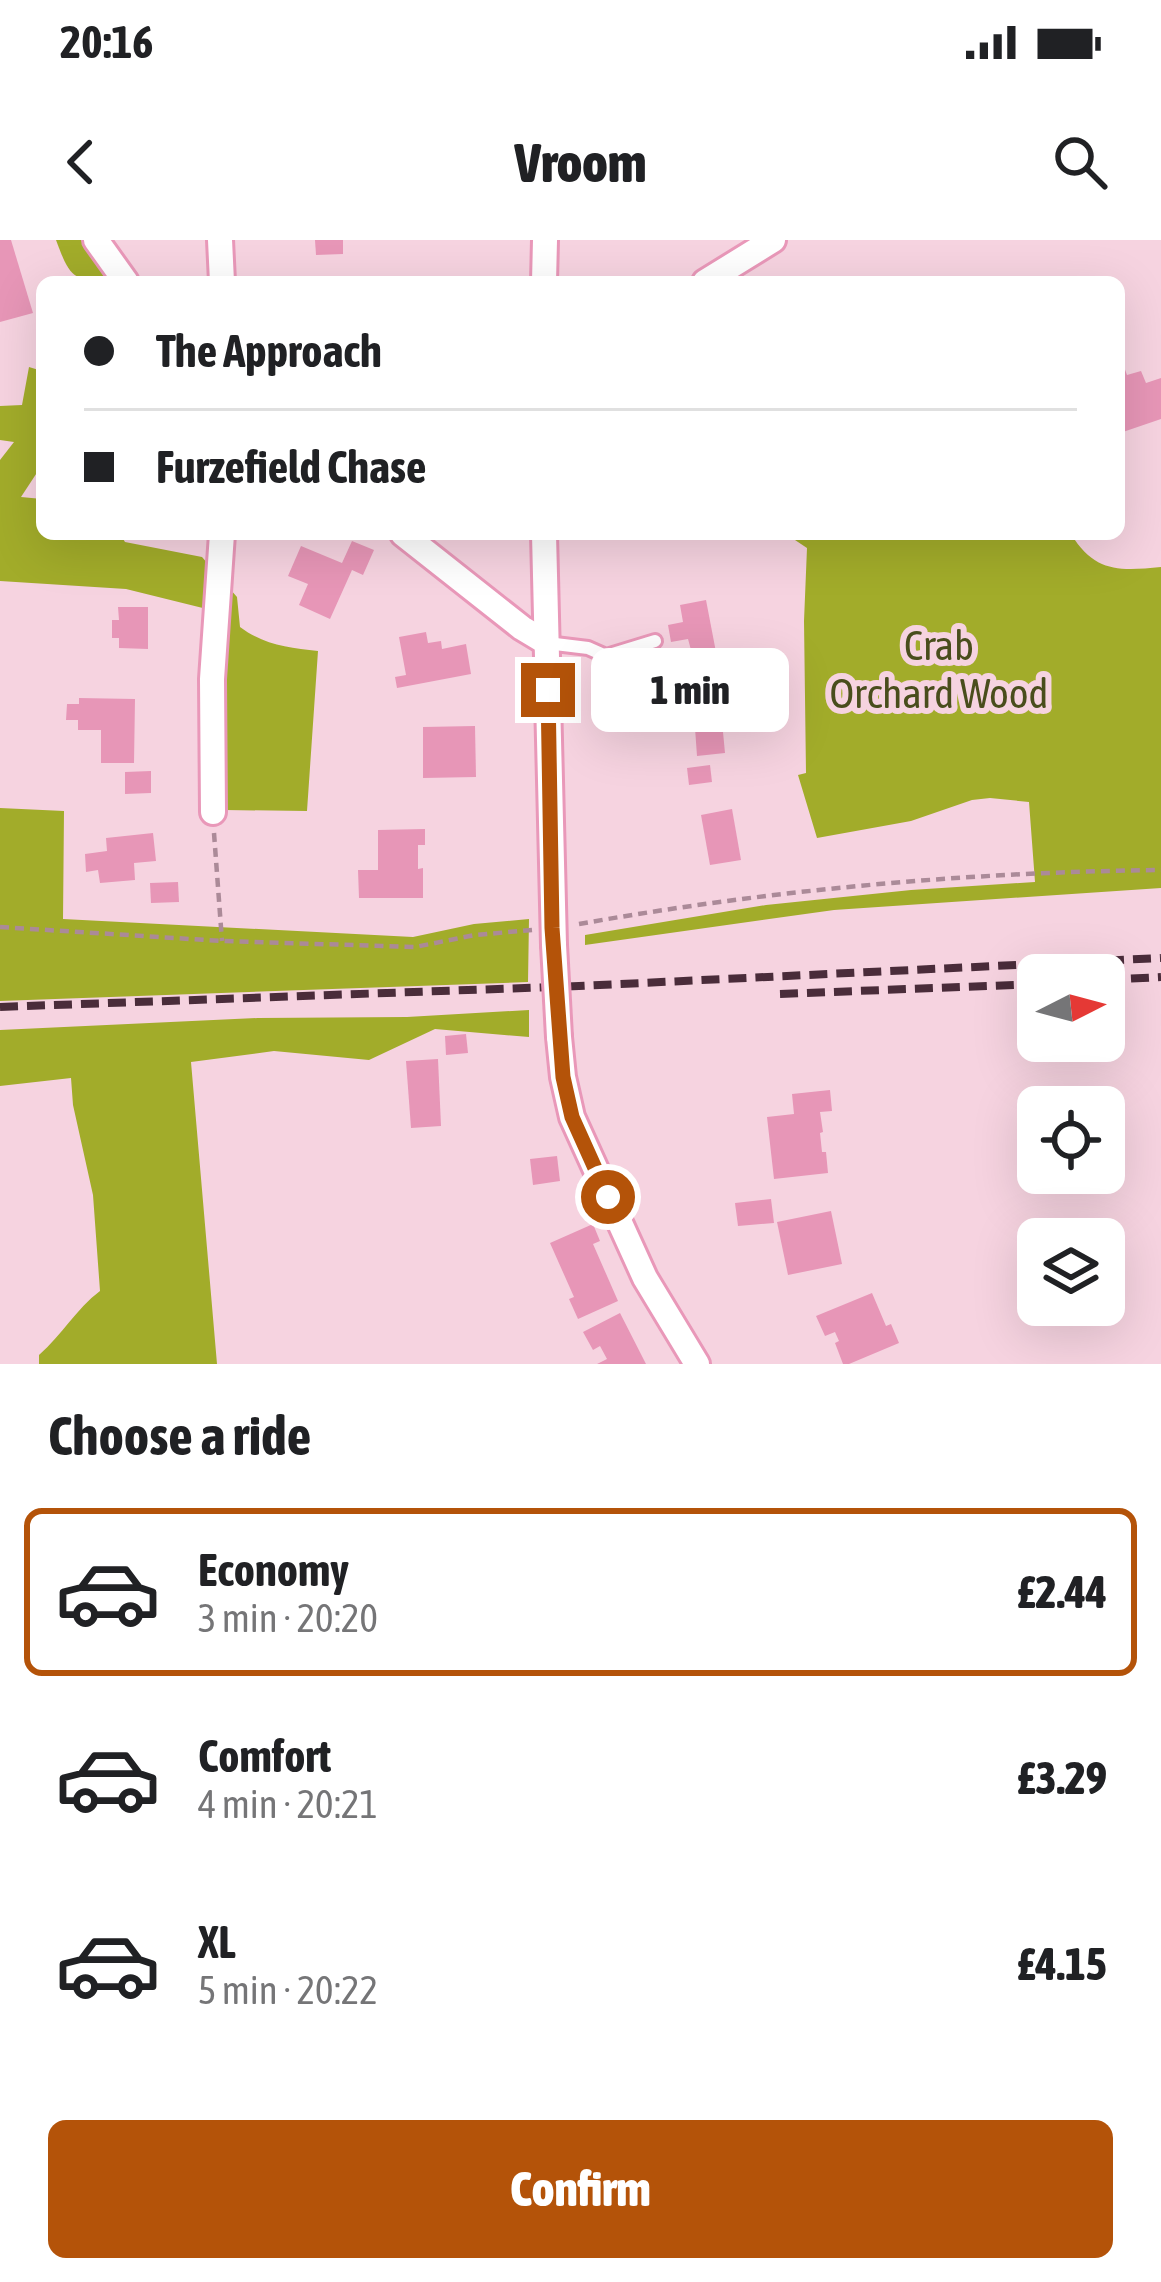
<!DOCTYPE html>
<html lang="en">
<head>
<meta charset="utf-8">
<style>
	:root { --surface:#fff; --page:#f6f6f6; --text:#202124; --muted:#757577; --line:#e0e0e0; --accent:#b45309 }
	body { margin:0; font-family:"Asap Condensed",sans-serif; background:var(--page); color:var(--text); height:100vh; display:flex; flex-direction:column; font-size:45px; white-space:nowrap }
	* { box-sizing:border-box; margin:0 }
	p { font-size:39px; color:var(--muted) }
	.icon { flex:none; width:66px; height:66px; fill:none; stroke:currentColor; stroke-width:2; stroke-linecap:round; stroke-linejoin:round }
	.map { position:relative; height:1124px; overflow:hidden }
	.details { display:flex; flex-direction:column; background:var(--surface); flex:1 }
	.details>* { flex:none }
	.banner { position:absolute; left:36px; top:36px; width:1089px; height:264px; border-radius:18px; box-shadow:0 12px 48px #0002; display:grid; align-content:center; height:264px; padding:0 48px; background:var(--surface) }
	.needle { width:78px; rotate:84deg }
	.tools { position:absolute; left:1017px; top:714px; display:grid; gap:24px }
	.tools a { display:grid; place-items:center; width:108px; height:108px; border-radius:18px; background:var(--surface); box-shadow:0 12px 48px #0002; font-size:60px }
	.end { position:absolute; width:54px; height:54px; margin:-27px; border:15px solid #b45309; background:#fff; box-shadow:0 0 0 6px #fff }
	.from { border-radius:50% }
	.bubble { position:absolute; height:84px; border-radius:18px; background:var(--surface); box-shadow:0 12px 48px #0002; font-size:39px; font-weight:800; line-height:84px; text-align:center }
	.banner b { display:flex; align-items:center; gap:42px; height:114px; font-size:45px }
	.banner b+b { border-top:3px solid var(--line) }
	.banner i { width:30px; height:30px; background:var(--text) }
	ul { padding:0; list-style:none }
	li { display:flex; align-items:center; gap:36px; height:168px; margin:0 24px 18px; padding:0 24px; border:6px solid transparent; border-radius:18px }
	li div { flex:1 }
	li b { display:block; font-size:45px }
	li em { font-style:normal; font-weight:800 }
	li.on { border-color:var(--accent) }
	li>.icon { width:108px; height:108px; stroke-width:1.5 }
	h2 { padding:0 48px; font-size:54px; line-height:144px }
	.action { display:flex; gap:24px; margin-top:auto; padding:24px 48px }
	.action a { flex:1; height:138px; border-radius:18px; background:var(--accent); color:#fff; font-size:48px; font-weight:800; line-height:138px; text-align:center }
	.status { display:flex; justify-content:space-between; align-items:center; height:84px; padding:0 60px; background:var(--surface); direction:ltr }
	.status svg { height:33px; fill:currentColor }
	header { display:flex; justify-content:space-between; align-items:center; height:156px; padding:0 48px; background:var(--surface); font-size:54px; font-weight:800 }
	.map>svg:first-child { display:block }
	.forest { fill:#a2ac2a }
	.building { fill:#e796b7 }
	.lines { fill:none; stroke-linecap:round; stroke-linejoin:round }
	.lane-casing { stroke:#e998b9; stroke-width:18 }
	.street-casing { stroke:#e998b9; stroke-width:30 }
	.path { stroke:#ab8a98; stroke-width:4.5; stroke-dasharray:9 6; stroke-linecap:butt }
	.lane { stroke:#fff; stroke-width:12 }
	.street { stroke:#fff; stroke-width:24 }
	.rail { stroke:#4a2c3a; stroke-width:8; stroke-dasharray:18 9; stroke-linecap:butt }
	.street-bridge-casing { stroke:#e998b9; stroke-width:30; stroke-linecap:butt }
	.street-bridge { stroke:#fff; stroke-width:24 }
	.route { stroke:#b45309; stroke-width:15 }
	.labels { text-anchor:middle; stroke-width:12; stroke-linejoin:round; paint-order:stroke }
	.park-label { font-size:42px; fill:#494d1c; stroke:#f6d3e0 }
</style>
</head>
<body>
<div class="status"><b>20:16</b><svg viewBox="0 0 49 12"><path d="M0 12V9h3v3zM5 12V6h3v6zM10 12V3h3v9zM15 12V0h3v12zM26 1h20v11H26zM47 4h2v5h-2z"/></svg></div>
<header><svg class="icon" aria-label="back" viewBox="0 0 24 24"><path d="M15 5l-7 7 7 7"/></svg>Vroom<svg class="icon" aria-label="search" viewBox="0 0 24 24"><circle cx="10" cy="10" r="6"/><path d="M15 15l6 6"/></svg></header>
<div class="map">
<svg width="1161" height="1124" viewBox="0 0 1161 1124">
	<rect width="100%" height="100%" fill="#f6d3e0"/>
	<g class="forest">
		<path d="M56,0h29l29,39 -3,3c-39,0 -42,-7 -55,-42z"/>
		<path d="M29,127l13,4v94l-21,32 21,2v35h78l5,8 77,15 35,40 3,30c24,18 49,21 78,24l-11,160 -82,-1 -3,-98 5,-98 -101,-25 -126,-8v-121l14,-18 -14,-2v-34l22,-1z"/>
		<path d="M786,294h285c24,39 49,37 90,33v321l-327,22 -249,35v-10l181,-30 145,-15 124,-8 -6,-80 -39,-4 -18,2 -61,21 -94,17 -19,-63 8,-2 -2,-152 3,-73z"/>
		<polygon points="0,568 64,571 63,679 413,697 474,684 529,679 528,742 0,761"/>
		<path d="M529,770v27l-94,-8 -66,31 -95,-9 -83,11 26,302h-178v-9c23,-20 37,-46 61,-64l-7,-96 -20,-90 -2,-27 -71,8v-56l258,-12 149,-1z"/>
	</g>
	<g class="building">
		<polygon points="0,0 11,0 33,73 0,82"/>
		<polygon points="315,0 343,0 343,14 316,15"/>
		<polygon points="1119,113 1127,135 1141,131 1146,143 1161,138 1161,179 1120,193"/>
		<polygon points="352,301 374,310 363,335 352,330 330,379 299,365 308,344 288,336 301,306 342,323"/>
		<polygon points="706,360 720,433 679,441 673,414 691,410 688,399 671,402 668,385 683,382 680,365"/>
		<polygon points="118,367 148,367 148,409 119,408 119,398 112,398 112,380 119,380"/>
		<polygon points="426,392 428,403 441,401 442,409 466,404 471,434 397,448 395,437 406,435 399,397"/>
		<polygon points="79,458 135,459 134,523 101,523 101,490 78,490 78,480 66,480 67,464 79,464"/>
		<polygon points="709,459 710,472 721,471 725,513 697,516 695,488 684,489 682,462"/>
		<polygon points="475,486 476,537 423,538 423,487"/>
		<polygon points="710,525 712,542 689,545 687,528"/>
		<polygon points="151,531 151,553 125,554 125,532"/>
		<polygon points="732,569 741,620 710,625 701,575"/>
		<polygon points="425,589 425,605 418,605 418,629 423,628 423,658 359,658 358,630 378,630 378,590"/>
		<polygon points="153,593 156,621 134,623 135,640 100,643 98,630 86,632 85,614 107,611 106,598"/>
		<polygon points="178,642 179,662 151,663 150,643"/>
		<polygon points="466,794 468,813 446,815 445,796"/>
		<polygon points="438,819 441,886 411,888 406,821"/>
		<polygon points="830,850 832,871 820,872 823,892 820,893 822,912 826,912 828,933 774,939 767,877 794,874 792,854"/>
		<polygon points="557,916 560,941 533,945 530,919"/>
		<polygon points="771,959 774,983 738,986 735,963"/>
		<polygon points="831,971 842,1024 788,1035 777,982"/>
		<polygon points="593,984 600,1001 593,1004 618,1061 578,1079 569,1059 574,1057 550,1003"/>
		<polygon points="872,1053 886,1086 891,1084 899,1103 849,1124 843,1124 835,1103 839,1101 835,1092 825,1096 816,1076"/>
		<polygon points="620,1073 646,1124 597,1124 607,1119 600,1106 593,1110 583,1092"/>
	</g>
	<g class="lines">
		<g class="lane-casing">
			<polyline id="lane" points="547,403 588,408 606,416 655,401"/>
		</g>
		<g class="street-casing">
			<g id="street">
				<polyline points="96,0 126,42"/>
				<polyline points="220,0 222,42"/>
				<polyline points="544,42 545,0"/>
				<polyline points="705,42 773,0"/>
				<polyline points="403,294 522,388 547,403"/>
				<polyline points="544,294 554,705"/>
				<polyline points="213,572 212,439 222,294"/>
				<polyline points="559,797 563,837 572,877 645,1038 697,1124"/>
			</g>
		</g>
		<g class="path">
			<polyline points="214,593 222,701"/>
			<path d="M579,684c191,-34 388,-52 582,-54"/>
			<polyline points="0,687 222,701 415,707 475,695 532,690"/>
		</g>
		<use href="#lane" class="lane"/>
		<use href="#street" class="street"/>
		<g class="rail">
			<polyline points="1104,740 1161,737"/>
			<polyline points="780,754 1038,744"/>
			<polyline points="0,767 579,746 1161,718"/>
		</g>
		<g class="street-bridge-casing">
			<polyline id="street-bridge" points="554,705 559,797"/>
		</g>
		<use href="#street-bridge" class="street-bridge"/>
	</g>
	<g class="lines">
		<polyline class="route" points="548,450 552,688 563,837 572,877 608,957"/>
	</g>
	<g class="labels">
		<g class="park-label">
			<text x="939" y="420">Crab<tspan x="939" dy="48">Orchard Wood</tspan></text>
		</g>
	</g>
</svg>
<div class="tools">
<a><svg class="needle" viewBox="-14 -14 28 28"><path d="M0-13l5 13h-10z" fill="#e53935"/><path d="M0 13l5-13h-10z" fill="#757577"/></svg></a>
<a><svg class="icon" aria-label="locate" viewBox="0 0 24 24"><circle cx="12" cy="12" r="6"/><path d="M12 2v4M12 18v4M2 12h4M18 12h4"/></svg></a>
<a><svg class="icon" aria-label="layers" viewBox="0 0 24 24"><path d="M12 4l9 5-9 5-9-5zM3 14l9 5 9-5"/></svg></a>
</div>
<i class="end from" style="left:608px;top:957px"></i>
<i class="end" style="left:548px;top:450px"></i>
<div class="bubble" style="left:591px;top:408px;width:198px">1 min</div>
<div class="banner">
<b><i class="from"></i>The Approach</b>
<b><i></i>Furzefield Chase</b>
</div>
</div>
<section class="details">
<h2>Choose a ride</h2>
<ul>
<li class="on"><svg class="icon" aria-label="car" viewBox="0 0 24 24"><path d="M5 17H2v-5l4-1 3-4h7l3 4 3 1v5h-3M9 17h6M6 11h13"/><circle cx="7" cy="17" r="2"/><circle cx="17" cy="17" r="2"/></svg><div><b>Economy</b><p>3 min · 20:20</p></div><em>£2.44</em></li>
<li><svg class="icon" aria-label="car" viewBox="0 0 24 24"><path d="M5 17H2v-5l4-1 3-4h7l3 4 3 1v5h-3M9 17h6M6 11h13"/><circle cx="7" cy="17" r="2"/><circle cx="17" cy="17" r="2"/></svg><div><b>Comfort</b><p>4 min · 20:21</p></div><em>£3.29</em></li>
<li><svg class="icon" aria-label="car" viewBox="0 0 24 24"><path d="M5 17H2v-5l4-1 3-4h7l3 4 3 1v5h-3M9 17h6M6 11h13"/><circle cx="7" cy="17" r="2"/><circle cx="17" cy="17" r="2"/></svg><div><b>XL</b><p>5 min · 20:22</p></div><em>£4.15</em></li>
</ul>
<div class="action"><a>Confirm</a></div>
</section>
</body>
</html>
